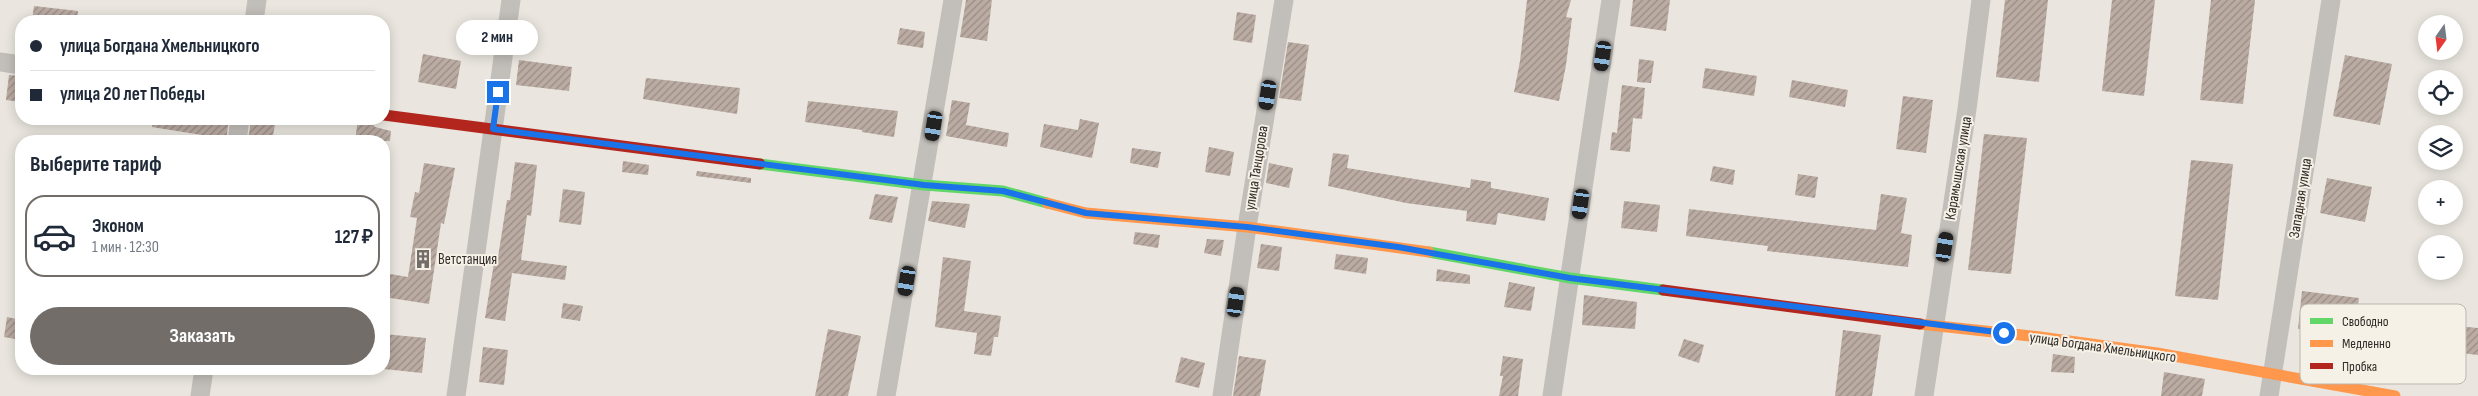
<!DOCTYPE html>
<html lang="ru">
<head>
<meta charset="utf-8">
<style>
	:root { --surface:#fff; --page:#f2f2f3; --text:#1f2937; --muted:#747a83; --line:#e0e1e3; --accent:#726d68 }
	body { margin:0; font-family:"Sofia Sans Condensed",sans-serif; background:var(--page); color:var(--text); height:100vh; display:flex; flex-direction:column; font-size:19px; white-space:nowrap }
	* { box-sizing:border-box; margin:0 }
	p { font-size:16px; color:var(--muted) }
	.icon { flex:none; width:28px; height:28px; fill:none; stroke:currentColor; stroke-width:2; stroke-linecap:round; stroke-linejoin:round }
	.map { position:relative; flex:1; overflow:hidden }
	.drawer { position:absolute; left:15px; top:135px; width:375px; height:240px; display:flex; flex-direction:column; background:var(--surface); border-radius:20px; box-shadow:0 2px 12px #0003 }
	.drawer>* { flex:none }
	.top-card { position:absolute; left:15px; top:15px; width:375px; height:110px; border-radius:20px; box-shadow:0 2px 12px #0003; display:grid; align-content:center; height:110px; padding:0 15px; background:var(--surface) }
	.needle { width:32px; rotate:194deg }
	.controls { position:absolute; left:2418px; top:15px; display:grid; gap:10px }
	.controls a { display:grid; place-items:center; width:45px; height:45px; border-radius:50%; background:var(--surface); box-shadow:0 2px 12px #0003; font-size:25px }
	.end { position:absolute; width:22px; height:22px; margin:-11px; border:6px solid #1a73e8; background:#fff; box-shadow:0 0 0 2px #fff }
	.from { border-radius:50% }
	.bubble { position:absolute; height:35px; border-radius:18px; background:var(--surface); box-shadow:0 2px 12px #0003; font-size:16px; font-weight:700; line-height:35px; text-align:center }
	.car { position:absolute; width:15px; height:30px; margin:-15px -8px; border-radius:6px; box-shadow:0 0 4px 1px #0007; background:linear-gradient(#222 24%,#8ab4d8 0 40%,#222 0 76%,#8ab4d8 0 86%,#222 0) }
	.top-card b { display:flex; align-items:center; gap:18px; height:48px; font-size:19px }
	.top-card b+b { border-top:1px solid var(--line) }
	.top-card i { width:12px; height:12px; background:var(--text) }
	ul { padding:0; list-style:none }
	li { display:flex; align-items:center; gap:15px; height:82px; margin:0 10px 8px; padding:0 5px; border:2px solid transparent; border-radius:20px }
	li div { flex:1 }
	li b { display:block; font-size:19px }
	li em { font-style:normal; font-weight:700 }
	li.on { border-color:var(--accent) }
	li>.icon { width:45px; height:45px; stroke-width:1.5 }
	h2 { padding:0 15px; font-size:22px; line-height:60px }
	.primary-button { display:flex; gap:10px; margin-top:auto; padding:10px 15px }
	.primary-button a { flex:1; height:58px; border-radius:30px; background:var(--accent); color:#fff; font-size:20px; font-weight:700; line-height:58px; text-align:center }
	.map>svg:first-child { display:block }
	.building { fill:url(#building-hatch) }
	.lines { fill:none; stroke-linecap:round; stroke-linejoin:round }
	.street { stroke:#c2beb9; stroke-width:19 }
	.fast { stroke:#63d668; stroke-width:11 }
	.slow { stroke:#ff974d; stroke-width:11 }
	.jam { stroke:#b3261e; stroke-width:11 }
	.route { stroke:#1a73e8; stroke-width:6 }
	.labels { text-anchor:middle; stroke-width:4; stroke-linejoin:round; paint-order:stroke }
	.street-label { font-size:15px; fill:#322c28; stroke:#f6f1e7 }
	.poi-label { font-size:15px; fill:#322c28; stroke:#f6f1e7; text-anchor:start }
	.key { fill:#f6f1e7; stroke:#bbb6ae; stroke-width:1 }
	.key-label { font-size:14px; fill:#322c28 }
</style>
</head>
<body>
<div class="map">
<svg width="2478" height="396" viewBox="0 0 2478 396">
	<defs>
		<pattern id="building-hatch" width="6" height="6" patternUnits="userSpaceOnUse" patternTransform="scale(1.25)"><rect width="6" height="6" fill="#bbaca3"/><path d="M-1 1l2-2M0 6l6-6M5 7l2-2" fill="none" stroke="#998c85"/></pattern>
	</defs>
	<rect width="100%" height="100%" fill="#eae6df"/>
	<g class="building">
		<polygon points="966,0 992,0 987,41 960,37"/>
		<polygon points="1527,0 1571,0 1566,17 1572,18 1566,65 1559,101 1514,92 1520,61"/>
		<polygon points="1633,0 1670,0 1666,31 1630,26"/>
		<polygon points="2005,0 2048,0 2039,82 1996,77"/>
		<polygon points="2112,0 2155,0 2144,96 2102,91"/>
		<polygon points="2211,0 2255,0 2243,104 2200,100"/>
		<polygon points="34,6 78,11 77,21 32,21"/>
		<polygon points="1237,12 1256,15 1252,43 1233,40"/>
		<polygon points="900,28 925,32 923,48 897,44"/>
		<polygon points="1288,42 1309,45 1301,101 1279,98"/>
		<polygon points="423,54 461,61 456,89 418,82"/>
		<polygon points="2345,55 2392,64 2380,125 2333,116"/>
		<polygon points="1639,59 1654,61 1651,83 1637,82"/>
		<polygon points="519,60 572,67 569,91 516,85"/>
		<polygon points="1705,68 1757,76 1754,96 1702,88"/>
		<polygon points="9,75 21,76 21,102 6,100"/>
		<polygon points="646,78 740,88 737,114 643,99"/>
		<polygon points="1792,80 1848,90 1845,107 1789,97"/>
		<polygon points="1622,85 1645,88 1642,119 1633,118 1630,152 1610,150 1612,132 1617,133"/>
		<polygon points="1903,96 1933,100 1926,153 1896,149"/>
		<polygon points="952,100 970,103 966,125 1009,133 1007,147 946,136"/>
		<polygon points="808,101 898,111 894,137 862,132 862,130 805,122"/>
		<polygon points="153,119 229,119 226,141 201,141 202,135 152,127"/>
		<polygon points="251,119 276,119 272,141 248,141"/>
		<polygon points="358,119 370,120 375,127 391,131 390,141 355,141"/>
		<polygon points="1080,119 1099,123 1092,158 1040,147 1044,124 1078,130"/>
		<polygon points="1984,134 2027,138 2011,274 1968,270"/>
		<polygon points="1209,147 1234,152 1230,176 1205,172"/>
		<polygon points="1132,148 1161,152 1158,168 1130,163"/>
		<polygon points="1333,153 1349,155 1347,168 1470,188 1471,179 1491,182 1491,188 1549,198 1545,221 1498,213 1496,225 1466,221 1467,211 1406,203 1328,186"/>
		<polygon points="2191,160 2233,164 2218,300 2175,296"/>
		<polygon points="623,161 649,165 648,175 622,172"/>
		<polygon points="515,162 537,165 531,216 527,215 521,260 567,266 565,280 512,273 505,321 485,318 495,257 498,257 507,200 510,200"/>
		<polygon points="424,163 455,168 444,224 441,223 429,304 384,297 384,273 408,277 417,218 410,217 415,192 419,193"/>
		<polygon points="1269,163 1293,168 1289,188 1266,183"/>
		<polygon points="1713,166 1735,170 1733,185 1710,181"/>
		<polygon points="697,171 751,178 751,183 696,176"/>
		<polygon points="1798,174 1818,177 1815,198 1795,195"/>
		<polygon points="2327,178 2372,187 2365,222 2320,213"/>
		<polygon points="563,189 585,192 581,225 559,222"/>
		<polygon points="875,194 898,197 892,223 869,219"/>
		<polygon points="1881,194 1907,198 1901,233 1912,235 1908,267 1767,251 1768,246 1686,236 1689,209 1876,230"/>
		<polygon points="932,201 970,204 965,228 928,221"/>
		<polygon points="1624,201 1660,205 1657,232 1621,228"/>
		<polygon points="1135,232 1160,235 1158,248 1133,244"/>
		<polygon points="1207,239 1224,240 1221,256 1204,253"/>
		<polygon points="1261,244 1282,247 1279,271 1257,268"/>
		<polygon points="1336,254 1368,258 1366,274 1334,269"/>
		<polygon points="943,257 971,261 964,311 1001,316 998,337 994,337 991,356 974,354 977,333 935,327"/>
		<polygon points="1437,269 1470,275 1470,284 1436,281"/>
		<polygon points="1509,282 1535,287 1531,311 1504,307"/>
		<polygon points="2302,291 2359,298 2354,336 2298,329"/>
		<polygon points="1584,295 1637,302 1635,329 1582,325"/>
		<polygon points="563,303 583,306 580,321 561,318"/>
		<polygon points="2387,307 2448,314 2447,325 2478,328 2478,355 2383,344"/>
		<polygon points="7,317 21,320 21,340 4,337"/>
		<polygon points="828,329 861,336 848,396 815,396"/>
		<polygon points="1843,330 1881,335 1872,396 1835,396"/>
		<polygon points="384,334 426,338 422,373 384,369"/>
		<polygon points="1684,339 1704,345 1699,363 1678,356"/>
		<polygon points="483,347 508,350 504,385 479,382"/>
		<polygon points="2053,354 2075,357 2074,373 2051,372"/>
		<polygon points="1239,356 1266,360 1260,396 1233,396"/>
		<polygon points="1503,356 1523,359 1518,396 1499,396 1503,376 1500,376"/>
		<polygon points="1181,357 1205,363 1199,388 1175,382"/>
		<polygon points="2164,372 2205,379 2202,396 2161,396"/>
	</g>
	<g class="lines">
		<g class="street">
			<polyline points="254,21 257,0"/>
			<polyline points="0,62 21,65"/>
			<polyline points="237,141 240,119"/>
			<polyline points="200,396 204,369"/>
			<polyline points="456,396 511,0"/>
			<polyline points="886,396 953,0"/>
			<polyline points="1222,396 1247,227 1284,0"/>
			<polyline points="1552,396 1611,0"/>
			<polyline points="1924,396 1967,109 1981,0"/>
			<polyline points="2269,396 2331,0"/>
		</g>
		<g class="fast">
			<polyline points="760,164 924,185 1003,191 1047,203"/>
			<polyline points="1429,252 1570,278 1663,290"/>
		</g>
		<g class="slow">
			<polyline points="1047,203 1086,213 1247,227 1429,252"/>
			<polyline points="1920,324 2040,337 2157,353 2395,396"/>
		</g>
		<g class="jam">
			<polyline points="384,115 760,164"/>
			<polyline points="1663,290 1920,324"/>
		</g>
	</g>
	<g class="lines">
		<polyline class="route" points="498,92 493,129 924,185 1003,191 1086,213 1247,227 1398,247 1570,278 2004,333"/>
	</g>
	<defs>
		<g id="building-bare" transform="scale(1.5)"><path d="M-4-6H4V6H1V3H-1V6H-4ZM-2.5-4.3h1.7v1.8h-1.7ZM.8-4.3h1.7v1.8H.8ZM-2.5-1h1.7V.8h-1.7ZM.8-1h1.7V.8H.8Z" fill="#726d68" stroke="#f6f1e7" stroke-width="2.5" paint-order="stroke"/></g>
	</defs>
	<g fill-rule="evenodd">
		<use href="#building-bare" x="423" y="259"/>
	</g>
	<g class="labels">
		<g class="street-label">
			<text transform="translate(1256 168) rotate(-81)" y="5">улица Танцорова</text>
			<text transform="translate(1958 168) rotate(-81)" y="5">Карамышская улица</text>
			<text transform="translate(2300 198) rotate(-81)" y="5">Западная улица</text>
			<text transform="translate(2103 347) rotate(8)" y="5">улица Богдана Хмельницкого</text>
		</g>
		<g class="poi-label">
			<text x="438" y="264">Ветстанция</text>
		</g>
	</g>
	<rect x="2300" y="304" width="166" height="80" rx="8" class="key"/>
	<rect x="2310" y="318" width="23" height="6" fill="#63d668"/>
	<rect x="2310" y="340" width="23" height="7" fill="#ff974d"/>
	<rect x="2310" y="363" width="23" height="6" fill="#b3261e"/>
	<g class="key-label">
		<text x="2342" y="326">Свободно</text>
		<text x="2342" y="348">Медленно</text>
		<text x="2342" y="371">Пробка</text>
	</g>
</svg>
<div class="controls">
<a><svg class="needle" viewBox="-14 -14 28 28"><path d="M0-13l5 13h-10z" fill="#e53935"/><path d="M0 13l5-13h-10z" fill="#747a83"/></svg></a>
<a><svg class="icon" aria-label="locate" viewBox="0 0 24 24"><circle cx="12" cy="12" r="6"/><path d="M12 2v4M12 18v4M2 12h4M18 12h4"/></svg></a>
<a><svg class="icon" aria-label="layers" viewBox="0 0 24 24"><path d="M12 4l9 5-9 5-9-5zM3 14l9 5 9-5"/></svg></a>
<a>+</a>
<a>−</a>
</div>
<i class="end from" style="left:2004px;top:333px"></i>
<i class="end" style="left:498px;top:92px"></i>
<div class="bubble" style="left:456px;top:20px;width:82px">2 мин</div>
<i class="car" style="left:1603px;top:56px;rotate:188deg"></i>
<i class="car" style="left:1268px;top:95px;rotate:189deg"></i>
<i class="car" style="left:934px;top:126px;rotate:189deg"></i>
<i class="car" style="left:1581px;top:204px;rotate:188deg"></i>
<i class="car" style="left:1945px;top:247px;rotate:9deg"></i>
<i class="car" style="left:907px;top:281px;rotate:190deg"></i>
<i class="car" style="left:1236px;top:302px;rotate:8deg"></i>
<div class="top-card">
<b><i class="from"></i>улица Богдана Хмельницкого</b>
<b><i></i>улица 20 лет Победы</b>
</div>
<section class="drawer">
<h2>Выберите тариф</h2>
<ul>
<li class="on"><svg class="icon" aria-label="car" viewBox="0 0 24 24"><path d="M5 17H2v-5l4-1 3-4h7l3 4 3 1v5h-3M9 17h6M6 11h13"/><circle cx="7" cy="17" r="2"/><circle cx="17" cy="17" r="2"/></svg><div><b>Эконом</b><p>1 мин · 12:30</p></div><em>127 ₽</em></li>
</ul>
<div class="primary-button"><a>Заказать</a></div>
</section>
</div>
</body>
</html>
